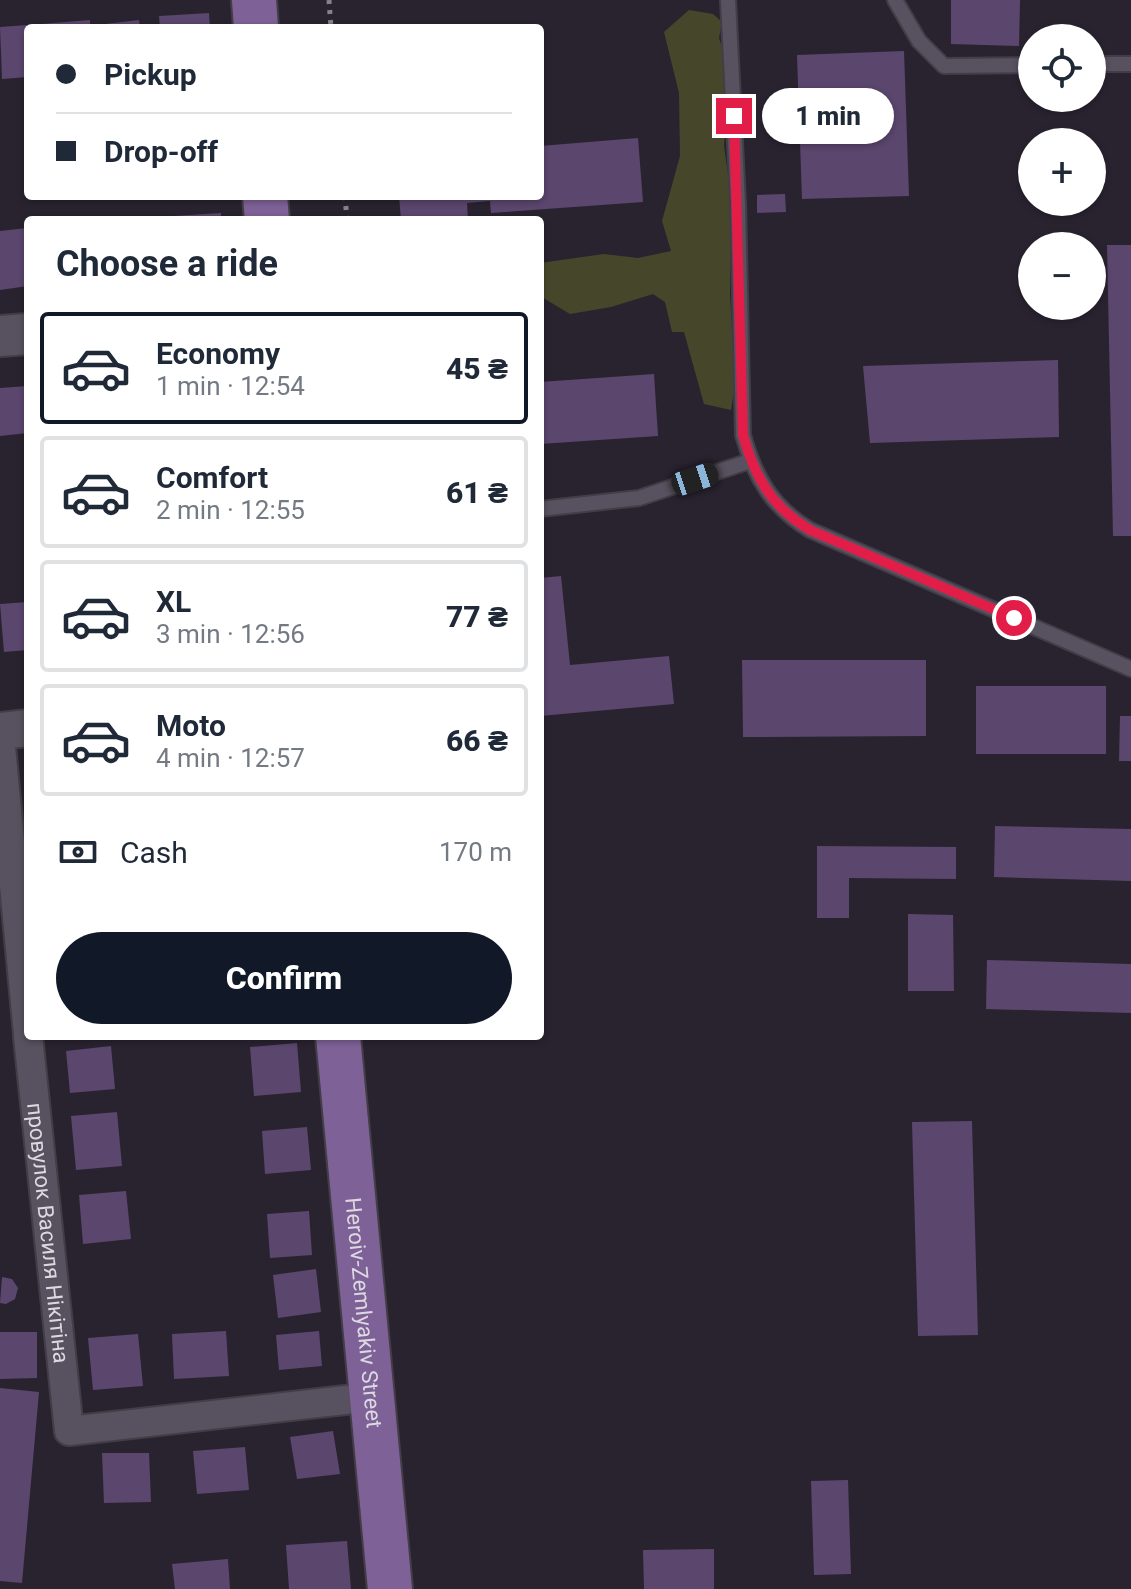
<!DOCTYPE html>
<html lang="en">
<head>
<meta charset="utf-8">
<style>
	:root { --surface:#fff; --page:#f2f2f3; --text:#1f2937; --muted:#747a83; --line:#e0e1e3; --accent:#111827 }
	body { margin:0; font-family:Roboto,sans-serif; background:var(--page); color:var(--text); height:100vh; display:flex; flex-direction:column; font-size:30px; white-space:nowrap }
	* { box-sizing:border-box; margin:0 }
	p { font-size:26px; color:var(--muted) }
	.icon { flex:none; width:44px; height:44px; fill:none; stroke:currentColor; stroke-width:2; stroke-linecap:round; stroke-linejoin:round }
	.map { position:relative; flex:1; overflow:hidden }
	.details { position:absolute; left:24px; top:216px; width:520px; height:824px; display:flex; flex-direction:column; background:var(--surface); border-radius:8px; box-shadow:0 2px 6px #0004 }
	.details>* { flex:none }
	.top-card { position:absolute; left:24px; top:24px; width:520px; height:176px; border-radius:8px; box-shadow:0 2px 6px #0004; display:grid; align-content:center; height:176px; padding:0 32px; background:var(--surface) }
	.fabs { position:absolute; left:1018px; top:24px; display:grid; gap:16px }
	.fabs a { display:grid; place-items:center; width:88px; height:88px; border-radius:50%; background:var(--surface); box-shadow:0 2px 6px #0004; font-size:40px }
	.end { position:absolute; width:36px; height:36px; margin:-18px; border:10px solid #e11d48; background:#fff; box-shadow:0 0 0 4px #fff }
	.from { border-radius:50% }
	.bubble { position:absolute; height:56px; border-radius:28px; background:var(--surface); box-shadow:0 2px 6px #0004; font-size:26px; font-weight:800; line-height:56px; text-align:center }
	.car { position:absolute; width:24px; height:48px; margin:-24px -12px; border-radius:10px; box-shadow:0 0 6px 2px #0007; background:linear-gradient(#222 24%,#8ab4d8 0 40%,#222 0 76%,#8ab4d8 0 86%,#222 0) }
	.top-card b { display:flex; align-items:center; gap:28px; height:76px; font-size:30px }
	.top-card b+b { border-top:2px solid var(--line) }
	.top-card i { width:20px; height:20px; background:var(--text) }
	ul { padding:0; list-style:none }
	li { display:flex; align-items:center; gap:24px; height:112px; margin:0 16px 12px; padding:0 16px; border:4px solid var(--line); border-radius:8px }
	li div { flex:1 }
	li b { display:block; font-size:30px }
	li em { font-style:normal; font-weight:800 }
	li.on { border-color:var(--accent) }
	li>.icon { width:72px; height:72px; stroke-width:1.5 }
	h2 { padding:0 32px; font-size:36px; line-height:96px }
	.pay { display:flex; align-items:center; gap:20px; height:88px; padding:0 32px; font-size:30px }
	.pay p { margin-inline-start:auto }
	.primary-button { display:flex; gap:16px; margin-top:auto; padding:16px 32px }
	.primary-button a { flex:1; height:92px; border-radius:48px; background:var(--accent); color:#fff; font-size:32px; font-weight:800; line-height:92px; text-align:center }
	.map>svg:first-child { display:block }
	.green { fill:#46472a }
	.building { fill:#5b466e }
	.lines { fill:none; stroke-linecap:round; stroke-linejoin:round }
	.service-casing { stroke:#433d47; stroke-width:18 }
	.minor-casing { stroke:#433d47; stroke-width:32 }
	.tertiary-casing { stroke:#433d47; stroke-width:40 }
	.secondary-casing { stroke:#433d47; stroke-width:44 }
	.primary-casing { stroke:#433d47; stroke-width:48 }
	.path { stroke:#87828c; stroke-width:5; stroke-dasharray:4 6; stroke-linecap:butt }
	.service { stroke:#58515f; stroke-width:14 }
	.minor { stroke:#58515f; stroke-width:28 }
	.tertiary { stroke:#58515f; stroke-width:36 }
	.secondary { stroke:#58515f; stroke-width:40 }
	.primary { stroke:#7e6197; stroke-width:44 }
	.route { stroke:#e11d48; stroke-width:10 }
	.labels { text-anchor:middle; stroke-width:6; stroke-linejoin:round; paint-order:stroke }
	.street-label { font-size:22px; fill:#ddd9e1; stroke:#110e13 }
</style>
</head>
<body>
<div class="map">
<svg width="1131" height="1589" viewBox="0 0 1131 1589">
	<rect width="100%" height="100%" fill="#292330"/>
	<polygon class="green" points="689,10 713,14 722,22 719,38 729,68 724,146 731,196 730,294 735,385 731,410 704,404 684,332 672,332 665,302 653,294 611,307 570,314 540,296 540,263 604,254 638,258 671,251 662,221 680,156 679,93 664,32"/>
	<g class="building">
		<polygon points="951,0 1020,0 1019,46 951,44"/>
		<polygon points="209,13 210,28 160,28 159,16"/>
		<polygon points="90,20 90,28 41,28 41,24"/>
		<polygon points="139,20 140,28 105,28 105,24"/>
		<polygon points="27,25 28,77 2,79 0,27"/>
		<polygon points="904,51 909,196 802,199 797,55"/>
		<polygon points="638,138 643,202 491,213 490,201 467,203 468,220 401,220 399,196 540,196 540,146"/>
		<polygon points="785,194 786,212 757,213 757,195"/>
		<polygon points="221,213 221,220 175,220 174,216"/>
		<polygon points="27,228 28,286 0,290 0,231"/>
		<polygon points="1107,245 1131,245 1131,536 1113,536"/>
		<polygon points="1058,360 1059,437 870,443 863,366"/>
		<polygon points="654,374 658,436 540,444 540,382"/>
		<polygon points="28,386 28,433 0,436 0,388"/>
		<polygon points="561,576 570,665 669,656 674,704 540,716 540,578"/>
		<polygon points="28,602 28,650 4,652 0,604"/>
		<polygon points="742,660 926,660 926,736 743,737"/>
		<rect x="976" y="686" width="130" height="68"/>
		<polygon points="1120,716 1131,716 1131,761 1119,761"/>
		<polygon points="995,826 1131,829 1131,881 994,877"/>
		<polygon points="817,846 956,847 956,879 849,878 849,918 817,918"/>
		<polygon points="908,914 953,915 954,991 908,991"/>
		<polygon points="987,960 1131,964 1131,1013 986,1009"/>
		<polygon points="297,1043 301,1092 254,1096 250,1047"/>
		<polygon points="111,1046 115,1089 70,1093 66,1051"/>
		<polygon points="117,1112 122,1166 76,1170 71,1116"/>
		<polygon points="972,1121 978,1335 918,1336 912,1122"/>
		<polygon points="307,1127 311,1170 265,1174 262,1131"/>
		<polygon points="126,1191 131,1239 83,1244 79,1195"/>
		<polygon points="309,1211 312,1255 270,1258 267,1214"/>
		<polygon points="316,1269 321,1312 278,1318 273,1275"/>
		<polygon points="2,1277 12,1279 18,1288 15,1299 6,1304 0,1303"/>
		<polygon points="226,1331 229,1376 174,1379 172,1334"/>
		<polygon points="319,1331 322,1366 279,1370 276,1335"/>
		<polygon points="0,1332 37,1332 37,1378 0,1379"/>
		<polygon points="138,1334 143,1386 93,1390 88,1338"/>
		<polygon points="0,1388 39,1392 22,1583 0,1581"/>
		<polygon points="333,1431 340,1474 297,1479 290,1437"/>
		<polygon points="245,1447 249,1490 197,1494 193,1451"/>
		<polygon points="102,1453 149,1453 151,1502 104,1503"/>
		<polygon points="848,1480 851,1574 814,1575 811,1481"/>
		<polygon points="347,1541 351,1589 289,1589 286,1545"/>
		<polygon points="714,1549 714,1589 644,1589 643,1550"/>
		<polygon points="228,1559 230,1589 175,1589 172,1564"/>
	</g>
	<g class="lines">
		<g class="service-casing">
			<g id="service">
				<path d="M728,0l10,203 5,232c12,43 29,72 67,95l321,139"/>
				<polyline points="895,0 919,41 944,66 1032,65"/>
				<polyline points="1092,64 1131,64"/>
				<polyline points="540,509 639,498 750,461"/>
			</g>
		</g>
		<g class="minor-casing">
			<g id="minor">
				<polyline points="0,736 28,1034"/>
				<path id="s1" d="M28,1036l41,395 303,-34"/>
			</g>
		</g>
		<g class="tertiary-casing">
			<polyline id="tertiary" points="0,731 28,728"/>
		</g>
		<g class="secondary-casing">
			<polyline id="secondary" points="0,336 28,334"/>
		</g>
		<g class="primary-casing">
			<g id="primary">
				<polyline points="254,0 256,28"/>
				<polyline points="265,196 267,220"/>
				<path id="s2" d="M338,1036l52,553"/>
			</g>
		</g>
		<g class="path">
			<polyline points="329,0 331,28"/>
			<polyline points="345,196 347,220"/>
		</g>
		<use href="#service" class="service"/>
		<use href="#minor" class="minor"/>
		<use href="#tertiary" class="tertiary"/>
		<use href="#secondary" class="secondary"/>
		<use href="#primary" class="primary"/>
	</g>
	<g class="lines">
		<path class="route" d="M734,116l9,319c12,43 29,72 67,95l204,88"/>
	</g>
	<g class="labels">
		<g class="street-label">
			<text dy="8" stroke="none"><textPath href="#s1" startOffset="198">провулок Василя Нікітіна</textPath></text>
			<text dy="8" stroke="none"><textPath href="#s2" startOffset="278">Heroiv-Zemlyakiv Street</textPath></text>
		</g>
	</g>
</svg>
<div class="fabs">
<a><svg class="icon" aria-label="locate" viewBox="0 0 24 24"><circle cx="12" cy="12" r="6"/><path d="M12 2v4M12 18v4M2 12h4M18 12h4"/></svg></a>
<a>+</a>
<a>−</a>
</div>
<i class="end from" style="left:1014px;top:618px"></i>
<i class="end" style="left:734px;top:116px"></i>
<div class="bubble" style="left:762px;top:88px;width:132px">1 min</div>
<i class="car" style="left:695px;top:479px;rotate:72deg"></i>
<div class="top-card">
<b><i class="from"></i>Pickup</b>
<b><i></i>Drop-off</b>
</div>
<section class="details">
<h2>Choose a ride</h2>
<ul>
<li class="on"><svg class="icon" aria-label="car" viewBox="0 0 24 24"><path d="M5 17H2v-5l4-1 3-4h7l3 4 3 1v5h-3M9 17h6M6 11h13"/><circle cx="7" cy="17" r="2"/><circle cx="17" cy="17" r="2"/></svg><div><b>Economy</b><p>1 min · 12:54</p></div><em>45 ₴</em></li>
<li><svg class="icon" aria-label="car" viewBox="0 0 24 24"><path d="M5 17H2v-5l4-1 3-4h7l3 4 3 1v5h-3M9 17h6M6 11h13"/><circle cx="7" cy="17" r="2"/><circle cx="17" cy="17" r="2"/></svg><div><b>Comfort</b><p>2 min · 12:55</p></div><em>61 ₴</em></li>
<li><svg class="icon" aria-label="car" viewBox="0 0 24 24"><path d="M5 17H2v-5l4-1 3-4h7l3 4 3 1v5h-3M9 17h6M6 11h13"/><circle cx="7" cy="17" r="2"/><circle cx="17" cy="17" r="2"/></svg><div><b>XL</b><p>3 min · 12:56</p></div><em>77 ₴</em></li>
<li><svg class="icon" aria-label="car" viewBox="0 0 24 24"><path d="M5 17H2v-5l4-1 3-4h7l3 4 3 1v5h-3M9 17h6M6 11h13"/><circle cx="7" cy="17" r="2"/><circle cx="17" cy="17" r="2"/></svg><div><b>Moto</b><p>4 min · 12:57</p></div><em>66 ₴</em></li>
</ul>
<div class="pay"><svg class="icon" aria-label="cash" viewBox="0 0 24 24"><path d="M3 7h18v10H3z"/><circle cx="12" cy="12" r="2"/></svg>Cash<p>170 m</p></div>
<div class="primary-button"><a>Confirm</a></div>
</section>
</div>
</body>
</html>
